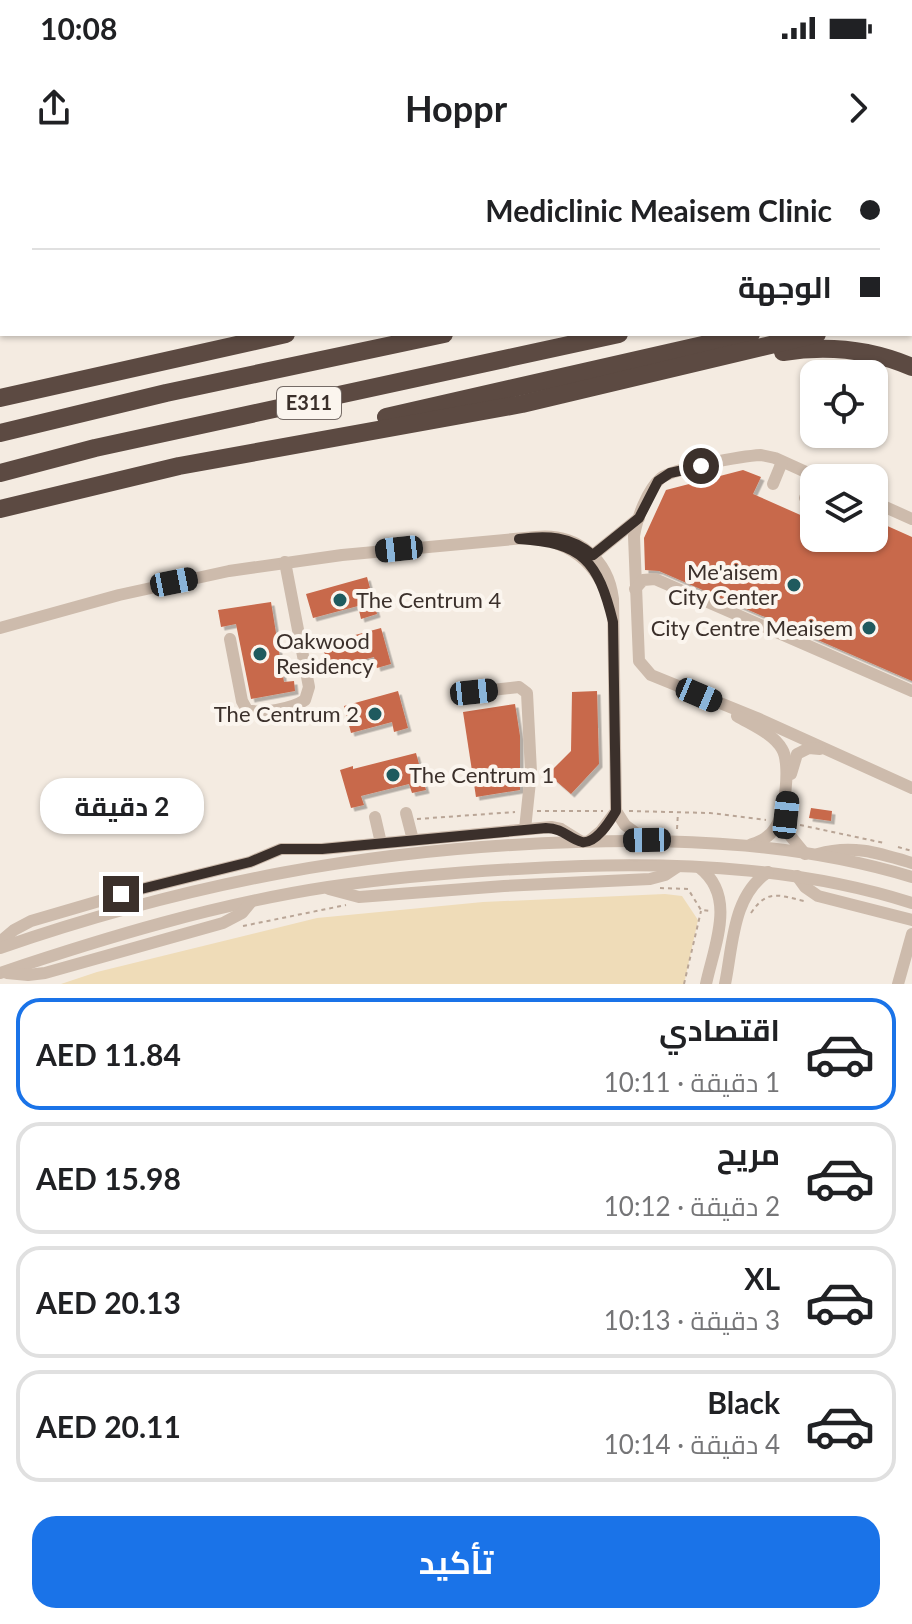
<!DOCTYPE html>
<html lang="ar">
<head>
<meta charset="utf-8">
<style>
	:root { --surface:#fff; --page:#f2f2f2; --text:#202124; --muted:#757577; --line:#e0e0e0; --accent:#1a73e8 }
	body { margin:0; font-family:Lato,Cairo,sans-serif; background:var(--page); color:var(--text); direction:rtl; height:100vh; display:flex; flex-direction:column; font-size:30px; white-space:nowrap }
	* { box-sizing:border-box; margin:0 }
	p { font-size:26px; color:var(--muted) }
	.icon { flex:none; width:44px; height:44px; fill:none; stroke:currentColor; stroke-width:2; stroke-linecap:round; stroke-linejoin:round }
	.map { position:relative; height:824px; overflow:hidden; direction:ltr }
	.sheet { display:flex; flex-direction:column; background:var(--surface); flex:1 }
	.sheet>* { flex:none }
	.hud { position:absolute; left:0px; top:0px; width:912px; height:176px; box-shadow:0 2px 6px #0004; direction:rtl; display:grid; align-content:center; height:176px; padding:0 32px; background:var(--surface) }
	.fabs { position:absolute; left:800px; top:200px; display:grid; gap:16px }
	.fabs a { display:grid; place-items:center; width:88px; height:88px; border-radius:16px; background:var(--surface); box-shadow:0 2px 6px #0004; font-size:40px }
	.end { position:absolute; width:36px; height:36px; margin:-18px; border:10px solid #3b302b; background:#fff; box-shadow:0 0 0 4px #fff }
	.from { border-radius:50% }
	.bubble { position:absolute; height:56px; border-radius:24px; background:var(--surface); box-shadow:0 2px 6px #0004; font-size:26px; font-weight:700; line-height:56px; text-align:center; direction:rtl }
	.car { position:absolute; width:24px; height:48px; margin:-24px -12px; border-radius:10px; box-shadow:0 0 6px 2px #0007; background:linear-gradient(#222 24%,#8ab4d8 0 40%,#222 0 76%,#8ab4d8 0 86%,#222 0) }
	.hud b { display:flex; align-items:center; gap:28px; height:76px; font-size:30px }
	.hud b+b { border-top:2px solid var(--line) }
	.hud i { width:20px; height:20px; background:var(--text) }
	ul { padding:14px 0 0; list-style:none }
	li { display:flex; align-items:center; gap:24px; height:112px; margin:0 16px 12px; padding:0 16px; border:4px solid var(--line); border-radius:24px }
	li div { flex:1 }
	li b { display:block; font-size:30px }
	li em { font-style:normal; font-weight:700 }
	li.current { border-color:var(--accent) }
	li>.icon { width:72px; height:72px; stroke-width:1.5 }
	.button { display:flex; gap:16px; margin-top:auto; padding:16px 32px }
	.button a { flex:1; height:92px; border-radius:24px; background:var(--accent); color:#fff; font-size:32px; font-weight:700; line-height:92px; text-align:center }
	.status { display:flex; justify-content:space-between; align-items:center; height:56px; padding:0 40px; background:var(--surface); direction:ltr }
	.status svg { height:22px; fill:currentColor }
	header { display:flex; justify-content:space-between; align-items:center; height:104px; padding:0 32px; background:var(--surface); font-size:36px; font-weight:700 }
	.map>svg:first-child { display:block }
	.sand { fill:#efdcb8 }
	.building { fill:#c8694b; filter:url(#shadow) }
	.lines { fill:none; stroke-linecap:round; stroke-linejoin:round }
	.path { stroke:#b9a596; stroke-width:2; stroke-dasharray:4 4; stroke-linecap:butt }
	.minor { stroke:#cdbbac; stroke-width:12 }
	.highway { stroke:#5c4a42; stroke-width:18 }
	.route { stroke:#3b302b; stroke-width:10 }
	.poi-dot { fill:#1f5a5e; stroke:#fbf5ee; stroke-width:3 }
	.labels { text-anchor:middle; stroke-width:8; stroke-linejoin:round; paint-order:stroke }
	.shield { fill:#fbf5ee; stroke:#756b66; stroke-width:2 }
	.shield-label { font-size:20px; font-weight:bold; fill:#3b302b }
	.poi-label { font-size:22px; fill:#3b302b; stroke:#fbf5ee; text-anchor:end }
</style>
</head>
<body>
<div class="status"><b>10:08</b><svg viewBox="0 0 49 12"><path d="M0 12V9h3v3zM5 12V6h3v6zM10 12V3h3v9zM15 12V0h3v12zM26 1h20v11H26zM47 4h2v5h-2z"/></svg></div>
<header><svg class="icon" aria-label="forward" viewBox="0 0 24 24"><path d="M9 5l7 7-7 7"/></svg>Hoppr<svg class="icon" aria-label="share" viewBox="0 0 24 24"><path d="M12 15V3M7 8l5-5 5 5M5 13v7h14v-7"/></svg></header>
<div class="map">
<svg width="912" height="824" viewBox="0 0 912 824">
	<defs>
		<filter id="shadow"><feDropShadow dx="3.5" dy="3.5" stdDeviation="0" flood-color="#0004"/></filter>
	</defs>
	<rect width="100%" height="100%" fill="#f4ebe1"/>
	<polygon class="sand" points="665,734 682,736 698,760 684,824 61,824 97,812 317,758 483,742"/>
	<g class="building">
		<polygon points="743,310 761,317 753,334 814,361 814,378 874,378 874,360 912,377 912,521 659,411 645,410 644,378 666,330"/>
		<polygon points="367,417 377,454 361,459 358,446 313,458 306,434"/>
		<polygon points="271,442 284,522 294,521 295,531 251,539 236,464 221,467 218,450"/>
		<polygon points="381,468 391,504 377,508 374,497 329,509 322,484"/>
		<polygon points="398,531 408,568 394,572 392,562 351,573 344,546"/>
		<polygon points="597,531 599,604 571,634 548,614 571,591 572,532"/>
		<polygon points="515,544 520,576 520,630 476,637 463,552"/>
		<polygon points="416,593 426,630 412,633 409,624 361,636 364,645 351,648 340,610 353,606 353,609"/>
		<polygon points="811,648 832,651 831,661 809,658"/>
	</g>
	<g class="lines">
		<g class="path">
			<polyline points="537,651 603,651"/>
			<polyline points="629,651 710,653 766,660"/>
			<polyline points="417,659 515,652"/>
			<polyline points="800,665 884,683"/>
			<polyline points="677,669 678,652"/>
			<polyline points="898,687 912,691"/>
			<polyline points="660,728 688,729 701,750 710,751"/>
			<path d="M751,753c16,-24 27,-18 53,-12"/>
			<polyline points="243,766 346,745"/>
			<polyline points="684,824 701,751"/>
		</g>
		<g class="minor">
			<polyline points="93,0 93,2"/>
			<polyline points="444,0 444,2"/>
			<polyline points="561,2 564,0"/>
			<polyline points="589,2 592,0"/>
			<polyline points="0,149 2,149"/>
			<polyline points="0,164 2,164"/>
			<path d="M819,318l-44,-20 -14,-3c-18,1 -87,13 -100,23 -14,12 -24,40 -27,58l5,125 12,14 106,43 155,70"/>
			<polyline points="773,324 782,302"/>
			<polyline points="805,338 814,316"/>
			<polyline points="874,342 912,359"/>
			<path d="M558,384c22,8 36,22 46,43"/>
			<polyline points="593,395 639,358"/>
			<polyline points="635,429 643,420 655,419 912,531"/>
			<path d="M0,468l119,-33 110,-24 113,-16 194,-18c40,-4 72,21 77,62l3,212 9,14 19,14"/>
			<path d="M230,479l12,62 5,9c15,4 45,-1 58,-10l4,-13 -24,-125"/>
			<polyline points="474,532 519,527 527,533 531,612 525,669"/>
			<path d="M737,556c15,9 37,18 45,33 9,14 3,66 -7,79 -6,10 -15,13 -25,17"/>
			<polyline points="791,614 797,594 809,588 820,589"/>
			<polyline points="787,652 788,673 805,694"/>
			<polyline points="406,653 413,680"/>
			<polyline points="375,657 381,683"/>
			<polyline points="589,681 601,671 616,651"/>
			<path d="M818,694c34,-10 61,-1 94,9"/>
			<path d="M700,708c37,29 14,78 6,116"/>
			<polyline points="797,716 805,727 818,736 912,760"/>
			<polyline points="329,729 359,737 504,726 650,719 665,715 677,707"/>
			<polyline points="0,782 14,770 31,761 137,730 250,702 281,689 322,689 551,667 561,669 582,682"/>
			<path d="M0,788c191,-66 374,-100 576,-106 113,-4 227,2 336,35"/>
			<path d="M0,813c107,-36 217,-69 328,-86 84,-12 169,-18 254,-21 111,-3 223,3 330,37"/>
			<polyline points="7,813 28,815 45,813 223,763 242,753 251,742"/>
			<path d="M725,824c8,-38 7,-88 43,-112"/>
			<polyline points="898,824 912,774"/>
		</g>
		<g class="highway">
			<polyline points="912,0 912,2"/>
			<polyline points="770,2 772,0"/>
			<polyline points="910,36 912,36"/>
			<polyline points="910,67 912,67"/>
			<polyline points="910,108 912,107"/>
			<polyline points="910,138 912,138"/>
			<polyline points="910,165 912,165"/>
			<path d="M783,192c44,-7 87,-3 129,15"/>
			<polyline points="0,238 286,174"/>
			<polyline points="386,257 751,174"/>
			<polyline points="0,273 166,233 444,174"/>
			<polyline points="0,313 95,288 619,174"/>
			<polyline points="0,349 179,306 522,244 817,174"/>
		</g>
	</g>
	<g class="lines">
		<path class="route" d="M121,734l129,-32 31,-13h41l224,-21c17,0 23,11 36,14 14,2 28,-21 34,-31l-3,-189c-15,-61 -30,-79 -94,-83 28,-4 51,-3 74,16l46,-37 19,-37 12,-8 31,-7"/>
	</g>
	<g class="poi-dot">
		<circle cx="794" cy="425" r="8"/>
		<circle cx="340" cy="440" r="8"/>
		<circle cx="869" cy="468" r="8"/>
		<circle cx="260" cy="494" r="8"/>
		<circle cx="375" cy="554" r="8"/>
		<circle cx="393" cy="615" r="8"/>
	</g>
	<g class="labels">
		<rect class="shield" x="277" y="227" width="64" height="32" rx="6"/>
		<g class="shield-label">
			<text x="309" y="250">E311</text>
		</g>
		<g class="poi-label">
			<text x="778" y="420">Me'aisem<tspan x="778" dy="25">City Center</tspan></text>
			<text x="356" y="448" text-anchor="start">The Centrum 4</text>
			<text x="853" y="476">City Centre Meaisem</text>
			<text x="276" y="489" text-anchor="start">Oakwood<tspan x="276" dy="25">Residency</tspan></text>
			<text x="359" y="562">The Centrum 2</text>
			<text x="409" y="623" text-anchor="start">The Centrum 1</text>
		</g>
	</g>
</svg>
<div class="fabs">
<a><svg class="icon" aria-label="locate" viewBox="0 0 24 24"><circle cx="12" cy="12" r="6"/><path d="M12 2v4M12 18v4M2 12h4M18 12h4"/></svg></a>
<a><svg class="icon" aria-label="layers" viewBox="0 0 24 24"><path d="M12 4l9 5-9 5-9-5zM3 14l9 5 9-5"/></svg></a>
</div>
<i class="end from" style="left:701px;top:306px"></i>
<i class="end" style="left:121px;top:734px"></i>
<div class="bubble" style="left:40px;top:618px;width:164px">2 دقيقة</div>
<i class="car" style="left:399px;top:389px;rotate:264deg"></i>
<i class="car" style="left:174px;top:422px;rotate:79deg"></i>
<i class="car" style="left:474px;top:532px;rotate:84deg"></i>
<i class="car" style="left:699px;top:535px;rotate:113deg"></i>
<i class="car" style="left:786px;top:655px;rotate:6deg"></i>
<i class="car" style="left:647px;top:680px;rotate:269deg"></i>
<div class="hud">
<b><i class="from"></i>Mediclinic Meaisem Clinic</b>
<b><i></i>الوجهة</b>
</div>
</div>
<section class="sheet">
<ul>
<li class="current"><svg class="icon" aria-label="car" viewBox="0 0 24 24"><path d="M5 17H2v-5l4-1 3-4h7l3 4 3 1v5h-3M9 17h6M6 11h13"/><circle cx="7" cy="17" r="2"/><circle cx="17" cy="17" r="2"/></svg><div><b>اقتصادي</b><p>1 دقيقة · 10:11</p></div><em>AED 11.84</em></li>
<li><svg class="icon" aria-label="car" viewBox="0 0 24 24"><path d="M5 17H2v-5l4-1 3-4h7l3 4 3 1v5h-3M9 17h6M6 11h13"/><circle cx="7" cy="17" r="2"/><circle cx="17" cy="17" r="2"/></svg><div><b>مريح</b><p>2 دقيقة · 10:12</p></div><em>AED 15.98</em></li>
<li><svg class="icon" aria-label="car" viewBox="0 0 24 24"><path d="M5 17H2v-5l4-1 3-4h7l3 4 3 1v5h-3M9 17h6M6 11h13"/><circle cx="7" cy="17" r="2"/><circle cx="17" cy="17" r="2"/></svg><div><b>XL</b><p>3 دقيقة · 10:13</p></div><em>AED 20.13</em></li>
<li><svg class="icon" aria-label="car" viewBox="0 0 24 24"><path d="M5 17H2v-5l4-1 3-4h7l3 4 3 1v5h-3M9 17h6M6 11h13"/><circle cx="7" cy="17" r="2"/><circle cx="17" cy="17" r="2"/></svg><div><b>Black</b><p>4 دقيقة · 10:14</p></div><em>AED 20.11</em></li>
</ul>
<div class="button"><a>تأكيد</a></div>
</section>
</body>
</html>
